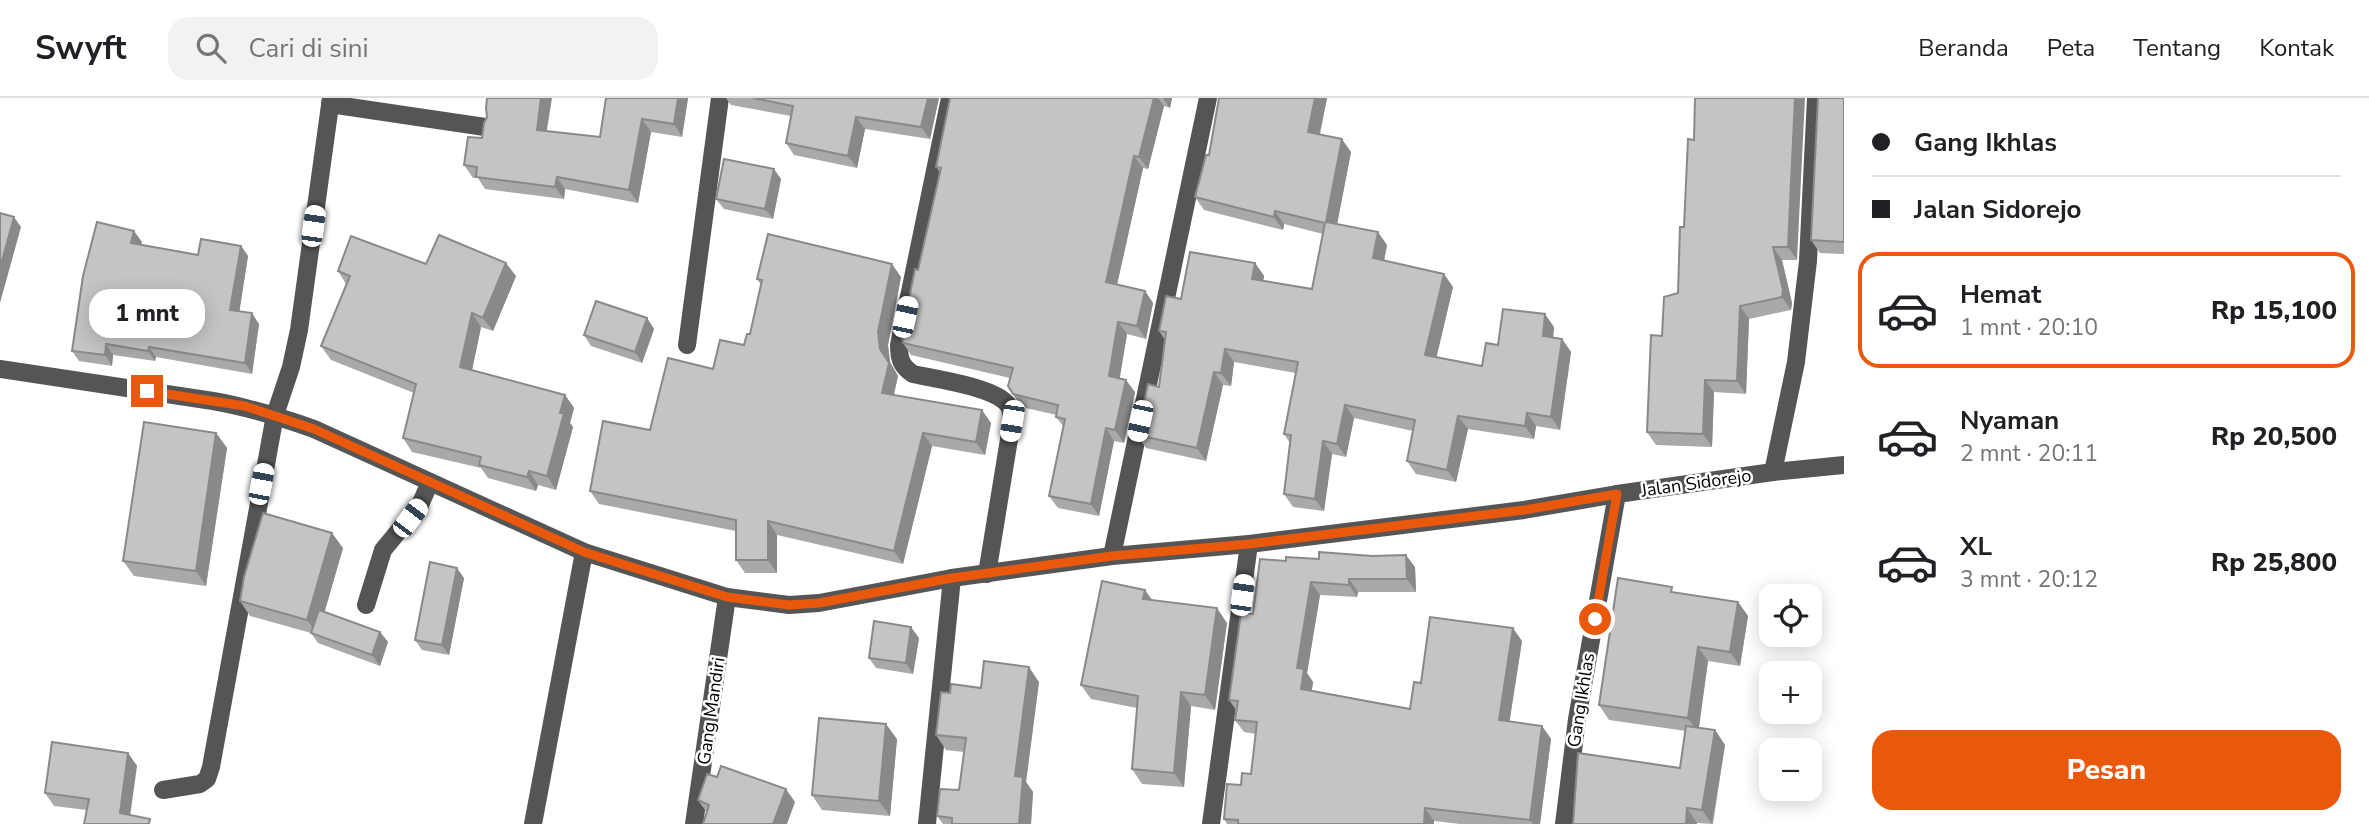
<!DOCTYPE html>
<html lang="id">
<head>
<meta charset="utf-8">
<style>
	:root { --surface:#fff; --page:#f2f2f2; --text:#202124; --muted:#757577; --line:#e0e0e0; --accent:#ea580c }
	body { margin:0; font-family:"Nunito Sans",sans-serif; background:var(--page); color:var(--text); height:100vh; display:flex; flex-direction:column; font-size:26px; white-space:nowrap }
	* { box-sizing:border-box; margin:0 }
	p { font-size:23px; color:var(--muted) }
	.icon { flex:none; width:38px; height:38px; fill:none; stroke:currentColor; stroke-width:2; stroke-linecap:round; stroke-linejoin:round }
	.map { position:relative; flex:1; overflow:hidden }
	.panel { display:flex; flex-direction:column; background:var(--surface); width:525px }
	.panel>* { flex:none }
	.top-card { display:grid; align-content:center; height:154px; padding:0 28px; background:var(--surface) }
	.tools { position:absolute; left:1759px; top:486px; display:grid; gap:14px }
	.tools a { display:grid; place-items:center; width:63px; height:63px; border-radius:14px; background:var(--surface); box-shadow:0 4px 18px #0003; font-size:35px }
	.end { position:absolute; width:32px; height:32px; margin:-16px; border:9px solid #ea580c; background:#fff; box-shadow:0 0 0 4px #fff }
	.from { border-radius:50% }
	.bubble { position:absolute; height:49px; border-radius:21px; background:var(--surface); box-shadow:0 4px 18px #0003; font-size:23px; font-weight:800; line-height:49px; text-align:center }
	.car { position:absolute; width:21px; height:42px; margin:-21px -10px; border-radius:9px; box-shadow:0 0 5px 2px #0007; background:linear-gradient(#fff 24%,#345 0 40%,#fff 0 76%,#345 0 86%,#fff 0) }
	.top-card b { display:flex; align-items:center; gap:24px; height:66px; font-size:26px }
	.top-card b+b { border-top:2px solid var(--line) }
	.top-card i { width:18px; height:18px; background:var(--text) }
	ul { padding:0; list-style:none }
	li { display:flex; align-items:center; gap:21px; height:116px; margin:0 14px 10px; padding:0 14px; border:4px solid transparent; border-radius:21px }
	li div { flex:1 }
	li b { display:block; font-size:26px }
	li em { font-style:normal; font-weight:800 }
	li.on { border-color:var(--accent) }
	li>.icon { width:63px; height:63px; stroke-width:1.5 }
	.button { display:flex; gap:14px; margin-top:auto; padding:14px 28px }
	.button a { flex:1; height:80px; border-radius:21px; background:var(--accent); color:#fff; font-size:28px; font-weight:800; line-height:80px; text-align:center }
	header { display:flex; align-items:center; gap:42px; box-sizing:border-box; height:98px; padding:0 35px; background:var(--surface); border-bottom:2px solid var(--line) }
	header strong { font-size:33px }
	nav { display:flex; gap:38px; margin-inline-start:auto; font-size:24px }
	.search { width:490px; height:63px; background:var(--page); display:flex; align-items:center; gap:18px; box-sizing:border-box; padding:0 24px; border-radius:21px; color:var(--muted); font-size:26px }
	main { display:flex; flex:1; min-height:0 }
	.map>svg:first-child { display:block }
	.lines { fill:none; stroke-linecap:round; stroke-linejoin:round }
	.minor { stroke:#555; stroke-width:18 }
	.wall { fill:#a9a9a9 }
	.shaded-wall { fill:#898989 }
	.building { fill:#c4c4c4; stroke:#898989; stroke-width:2 }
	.route { stroke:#ea580c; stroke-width:9 }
	.labels { text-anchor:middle; stroke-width:5; stroke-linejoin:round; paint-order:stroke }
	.street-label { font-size:18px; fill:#000; stroke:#fff }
</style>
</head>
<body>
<header>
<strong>Swyft</strong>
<div class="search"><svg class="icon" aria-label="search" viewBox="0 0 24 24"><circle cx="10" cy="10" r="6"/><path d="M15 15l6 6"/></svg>Cari di sini</div>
<nav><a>Beranda</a><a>Peta</a><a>Tentang</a><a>Kontak</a></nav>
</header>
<main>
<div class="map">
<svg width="1844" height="726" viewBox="0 0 1844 726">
	<rect width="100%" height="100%" fill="#fff"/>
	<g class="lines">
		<g class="minor">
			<path d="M950,0l-51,247c0,14 2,21 14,29 22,5 83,13 95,31 4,5 3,11 4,16l-25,153"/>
			<polyline points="330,6 485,29"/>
			<polyline points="687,247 720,0"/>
			<path d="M0,271l213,32c35,6 67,16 101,28l270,123 143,45 62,8 30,-2 133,-25 160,-22 137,-12 275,-34 93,-16 156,-22 71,-7"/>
			<polyline points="1773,374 1796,264 1808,163 1816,0"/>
			<polyline points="1112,458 1208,0"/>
			<polyline points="366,507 383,452 420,407 430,384"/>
			<polyline points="163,692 200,686 207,681 211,669 275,317 291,269 299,232 331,0"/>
			<polyline points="533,726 584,454"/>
			<polyline points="694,726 727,499"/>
			<polyline points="927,726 952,480"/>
			<polyline points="1211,726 1249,446"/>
			<polyline points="1564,726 1577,621 1617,396"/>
		</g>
	</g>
	<g class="wall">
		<polygon points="688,0 682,39 651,34 638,105 565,91 564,101 485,91 478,80 473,80 464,67 482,40 487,19 547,33 600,39"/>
		<polygon points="726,0 939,0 930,41 865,31 857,70 794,57 786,45 791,18 731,7"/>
		<polygon points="950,0 1172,0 1170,10 1164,8 1148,71 1143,70 1117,186 1145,193 1153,205 1146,241 1127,236 1119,281 1135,294 1124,345 1114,343 1099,418 1058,410 1049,398 1063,328 1056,319 1057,317 1021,309 1013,296 1010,280 911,257 903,245 940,74 936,69"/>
		<polygon points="1219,0 1327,0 1320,37 1351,54 1337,126 1387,147 1384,163 1453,189 1436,260 1482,268 1498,247 1554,229 1553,240 1562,241 1571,254 1560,332 1536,328 1534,341 1468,331 1456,384 1416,376 1407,363 1413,333 1354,320 1346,359 1332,356 1324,413 1293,409 1284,396 1290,345 1284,336 1296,275 1234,264 1231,288 1223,287 1206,363 1146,350 1137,337 1159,289 1165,242 1159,233 1181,201 1255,165 1264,178 1263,183 1312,191 1323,136 1284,126 1283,132 1204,112 1195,99 1209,57"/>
		<polygon points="1695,0 1797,162 1782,162 1792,205 1791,212 1749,221 1746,296 1714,294 1712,349 1656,347 1647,334 1662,238 1678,195 1694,42"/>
		<polygon points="1844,0 1844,156 1820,155 1811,142"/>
		<polygon points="781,81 773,121 724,111 716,101"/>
		<polygon points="142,144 141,147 198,157 241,148 248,158 239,213 259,226 252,276 156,259 155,263 113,257 112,268 79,263 72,253"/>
		<polygon points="426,166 516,178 493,233 481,229 472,272 565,297 574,310 570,325 573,329 556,392 538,387 536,393 488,380 481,370 412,354 403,340 414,295 331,262 321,248 346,186 338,173"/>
		<polygon points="901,179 888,247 890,264 898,278 894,297 991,325 985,357 932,348 903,466 777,437 777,475 745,475 736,462 736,433 599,406 590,393 713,271 744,247 750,236 761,187 757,181"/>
		<polygon points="647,220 654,231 642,265 591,248 584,237"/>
		<polygon points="216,335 227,350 206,488 134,478 123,463"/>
		<polygon points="343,450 324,514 380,534 388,544 380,568 318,545 311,535 250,518 240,503"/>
		<polygon points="1260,461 1415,469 1416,494 1358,494 1357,499 1320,497 1307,575 1313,584 1312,592 1410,611 1421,585 1522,543 1509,623 1542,628 1551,641 1540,726 1460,726 1434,723 1434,726 1227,726 1224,721 1241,687 1251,676 1256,636 1244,634 1235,622 1237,613 1229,602 1253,516"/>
		<polygon points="464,480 449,557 422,552 415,542"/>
		<polygon points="1676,495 1738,504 1748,518 1740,568 1708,563 1699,630 1715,632 1725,647 1713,726 1697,725 1573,726 1680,670 1686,633 1609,622 1599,607"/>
		<polygon points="1152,502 1227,525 1215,612 1191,608 1184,689 1142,686 1132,671 1137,610 1091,601 1081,587"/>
		<polygon points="919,540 913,576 876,570 869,560"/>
		<polygon points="1039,584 1026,684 1033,694 1031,726 943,726 937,718 959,692 964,654 946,652 936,637 950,595 981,590"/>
		<polygon points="897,641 890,718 822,712 812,697"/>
		<polygon points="128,655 137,668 87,712 54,708 45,695"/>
		<polygon points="698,702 795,704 707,715"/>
	</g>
	<g class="shaded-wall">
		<polygon points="541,0 552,0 545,44 537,32"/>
		<polygon points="678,0 688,0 682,39 674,26"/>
		<polygon points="928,0 939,0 930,41 921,29"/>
		<polygon points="1154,0 1158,0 1164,8 1148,71 1139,59"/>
		<polygon points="1163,0 1172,0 1170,10"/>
		<polygon points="1315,0 1327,0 1317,47 1308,34"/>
		<polygon points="1795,0 1805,0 1797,162 1788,149"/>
		<polygon points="856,19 865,31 857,70 848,58"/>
		<polygon points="642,21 651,34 638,105 629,92"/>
		<polygon points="1342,41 1351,54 1335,137 1326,124"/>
		<polygon points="1134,58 1143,70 1115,196 1106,184"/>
		<polygon points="774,71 781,81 773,121 765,111"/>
		<polygon points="557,79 565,91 564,101 555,89"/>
		<polygon points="1275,113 1284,126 1283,132 1274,119"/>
		<polygon points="14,119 21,129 0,205 0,170"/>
		<polygon points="134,133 142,144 139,156 131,145"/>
		<polygon points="1378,134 1387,147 1382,173 1373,160"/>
		<polygon points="241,148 248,158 238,223 230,212"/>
		<polygon points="1773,149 1782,162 1792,205 1791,212 1782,199"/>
		<polygon points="506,165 516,178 493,233 483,220"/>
		<polygon points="1255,165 1264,178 1261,194 1252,181"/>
		<polygon points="892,166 901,179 888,247 890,264 898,278 891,308 882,295 878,234"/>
		<polygon points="1444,176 1453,189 1434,270 1425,257"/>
		<polygon points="1145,193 1153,205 1146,241 1137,228"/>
		<polygon points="1740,208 1749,221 1746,296 1737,283"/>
		<polygon points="252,215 259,226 252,276 245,265"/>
		<polygon points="472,215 481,229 470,282 460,269"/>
		<polygon points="1545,216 1554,229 1552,251 1543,238"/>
		<polygon points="647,220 654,231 642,265 635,254"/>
		<polygon points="1118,224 1127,236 1118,291 1109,278"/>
		<polygon points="1562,241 1571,254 1560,332 1551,319"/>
		<polygon points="106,246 113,257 112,268 105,257"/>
		<polygon points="149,249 156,259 155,263 148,253"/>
		<polygon points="1225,251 1234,264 1231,288 1221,275"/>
		<polygon points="1214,274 1223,287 1206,363 1197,350"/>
		<polygon points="1126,282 1135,294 1124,345 1115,332"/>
		<polygon points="1705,282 1714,294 1712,349 1703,336"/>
		<polygon points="565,297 574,310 570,325 573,329 556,392 547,378 560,315"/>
		<polygon points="1345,307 1354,320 1346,359 1337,346"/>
		<polygon points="982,312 991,325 985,357 976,344"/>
		<polygon points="1527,315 1536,328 1534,341 1525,328"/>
		<polygon points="1458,318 1468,331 1456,384 1447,372"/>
		<polygon points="1106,330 1114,343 1099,418 1091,406"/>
		<polygon points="216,335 227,350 206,488 196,473"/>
		<polygon points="923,335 932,348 903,466 894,453"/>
		<polygon points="1323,343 1332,356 1324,413 1315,401"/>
		<polygon points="529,373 538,387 536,393 527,379"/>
		<polygon points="768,423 777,437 777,475 768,462"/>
		<polygon points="332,435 343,450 318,537 307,522"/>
		<polygon points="1406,457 1415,469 1416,494 1407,481"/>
		<polygon points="457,470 464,480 449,557 442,547"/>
		<polygon points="1349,481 1358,494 1357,499 1349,487"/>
		<polygon points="1311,484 1320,497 1307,575 1313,584 1310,603 1301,591 1297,570"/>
		<polygon points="1145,492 1155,506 1143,501"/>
		<polygon points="1738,504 1748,518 1740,568 1730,554"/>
		<polygon points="1217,510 1227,525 1215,612 1205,597"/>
		<polygon points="911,529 919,540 913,576 906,565"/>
		<polygon points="1513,530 1522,543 1508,634 1499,622"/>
		<polygon points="380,534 388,544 380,568 372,557"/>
		<polygon points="1698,549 1708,563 1698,635 1688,620"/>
		<polygon points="1029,569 1039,584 1026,684 1033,694 1031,726 1019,726 1015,678"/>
		<polygon points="1181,594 1191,608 1184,689 1174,675"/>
		<polygon points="886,626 897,641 890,718 879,703"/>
		<polygon points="1542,628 1551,641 1540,726 1533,726 1530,722"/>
		<polygon points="1715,632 1725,647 1712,726 1702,712"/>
		<polygon points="128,655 137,668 129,726 120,715"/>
		<polygon points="786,691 795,704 787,726 773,726"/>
		<polygon points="1425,710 1434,723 1434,726 1424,726"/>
		<polygon points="1687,710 1697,725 1697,726 1686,726"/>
	</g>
	<g class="building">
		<polygon points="487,0 541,0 537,32 600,39 606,0 678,0 674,26 642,21 629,92 557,79 555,89 476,79 477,69 464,67 468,39 482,40 484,25 487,19 486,10"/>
		<polygon points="753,0 928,0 921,29 856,19 848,58 786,45 793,8"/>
		<polygon points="950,0 1154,0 1139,59 1134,58 1106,184 1145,193 1137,228 1118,224 1109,278 1126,282 1115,332 1106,330 1091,406 1049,398 1065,321 1056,319 1058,307 1013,296 1008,288 1013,270 903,245 902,236 915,171 918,172 941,70 936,69"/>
		<polygon points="1219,0 1315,0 1308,34 1342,41 1326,124 1378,134 1373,160 1444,176 1425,257 1482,268 1486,245 1498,247 1503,211 1545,216 1543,238 1562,241 1551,319 1527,315 1525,328 1458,318 1447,372 1407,363 1415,322 1345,307 1337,346 1323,343 1315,401 1284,396 1291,337 1284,336 1298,264 1225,251 1221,275 1214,274 1197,350 1137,337 1148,286 1159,289 1166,234 1159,233 1166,198 1181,201 1190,154 1255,165 1252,181 1312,191 1325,125 1275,113 1274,119 1195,99 1206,57 1209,57"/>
		<polygon points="1695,0 1795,0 1788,149 1773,149 1783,192 1782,199 1740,208 1737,283 1705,282 1703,336 1647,334 1651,237 1662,238 1664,199 1678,195 1680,129 1684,129 1688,41 1694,42"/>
		<polygon points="1818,0 1844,0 1844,144 1811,142"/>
		<polygon points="724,61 774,71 765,111 716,101"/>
		<polygon points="0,115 14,119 0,170"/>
		<polygon points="97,124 134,133 131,145 198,157 201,141 241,148 230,212 252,215 245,265 149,249 148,253 106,246 105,257 72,253 83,178"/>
		<polygon points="768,136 892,166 878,234 880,251 889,265 882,295 982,312 976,344 923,335 894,453 768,423 768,462 736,462 736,422 590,393 603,323 650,332 668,260 713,271 720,242 744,247 747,236 750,236 762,182 757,181"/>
		<polygon points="439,137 506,165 483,220 472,215 460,269 565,297 560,315 564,315 547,378 529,373 527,379 479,367 481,359 403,340 416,286 321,248 350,178 338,173 351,138 426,166"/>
		<polygon points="596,203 647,220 635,254 584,237"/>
		<polygon points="144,324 216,335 196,473 123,463"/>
		<polygon points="263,415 332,435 307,522 240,503 244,479"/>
		<polygon points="1319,454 1372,458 1406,457 1407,481 1349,481 1349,487 1311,484 1297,570 1304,571 1301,591 1410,611 1414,584 1421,585 1430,519 1513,530 1499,622 1542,628 1530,722 1425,710 1424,726 1238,726 1238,722 1224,721 1227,686 1241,687 1242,675 1251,676 1257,624 1235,622 1238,603 1229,602 1241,515 1253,516 1260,461 1286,463 1286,459 1319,461"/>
		<polygon points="430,464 457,470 442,547 415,542"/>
		<polygon points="1618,480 1672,489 1671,494 1738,504 1730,554 1698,549 1688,620 1599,607"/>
		<polygon points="1102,483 1145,492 1143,501 1217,510 1205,597 1181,594 1174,675 1132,671 1138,598 1081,587"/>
		<polygon points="319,512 380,534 372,557 311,535"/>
		<polygon points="874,523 911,529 906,565 869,560"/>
		<polygon points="984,563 1029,569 1015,678 1023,679 1019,726 952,726 952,720 937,718 940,691 959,692 966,640 936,637 941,594 950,595 951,586 981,590"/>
		<polygon points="819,620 886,626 879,703 812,697"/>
		<polygon points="1686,628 1715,632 1702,712 1687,710 1686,726 1573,726 1578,655 1680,670"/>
		<polygon points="52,644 128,655 120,715 150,721 149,726 84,726 89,701 45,695"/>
		<polygon points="721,668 786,691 773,726 703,726 709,707 698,702 707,676 717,679"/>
	</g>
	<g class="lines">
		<polyline class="route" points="147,293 245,308 314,331 584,454 727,499 789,507 819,505 952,480 1112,458 1249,446 1524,412 1617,396 1595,521"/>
	</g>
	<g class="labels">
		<g class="street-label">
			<text transform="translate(1696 385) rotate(-8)" y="6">Jalan Sidorejo</text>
			<text transform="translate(1581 602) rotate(-81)" y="6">Gang Ikhlas</text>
			<text transform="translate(711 613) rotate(-82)" y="6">Gang Mandiri</text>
		</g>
	</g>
</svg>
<div class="tools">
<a><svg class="icon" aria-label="locate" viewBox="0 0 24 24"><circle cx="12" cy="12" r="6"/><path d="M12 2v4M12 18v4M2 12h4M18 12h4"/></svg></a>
<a>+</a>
<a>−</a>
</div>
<i class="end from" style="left:1595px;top:521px"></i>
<i class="end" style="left:147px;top:293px"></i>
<div class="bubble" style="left:89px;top:191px;width:116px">1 mnt</div>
<i class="car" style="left:313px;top:128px;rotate:8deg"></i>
<i class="car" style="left:905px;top:219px;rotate:12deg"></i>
<i class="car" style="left:1012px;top:323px;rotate:189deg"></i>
<i class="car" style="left:1140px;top:323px;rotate:192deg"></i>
<i class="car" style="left:261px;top:386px;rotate:11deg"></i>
<i class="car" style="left:410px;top:420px;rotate:37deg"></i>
<i class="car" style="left:1242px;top:497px;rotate:8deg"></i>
</div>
<section class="panel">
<div class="top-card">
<b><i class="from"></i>Gang Ikhlas</b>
<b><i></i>Jalan Sidorejo</b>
</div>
<ul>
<li class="on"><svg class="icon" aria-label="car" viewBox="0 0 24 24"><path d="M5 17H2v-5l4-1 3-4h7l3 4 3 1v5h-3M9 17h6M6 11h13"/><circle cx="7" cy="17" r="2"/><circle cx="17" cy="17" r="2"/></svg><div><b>Hemat</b><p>1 mnt · 20:10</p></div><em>Rp 15,100</em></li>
<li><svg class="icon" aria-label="car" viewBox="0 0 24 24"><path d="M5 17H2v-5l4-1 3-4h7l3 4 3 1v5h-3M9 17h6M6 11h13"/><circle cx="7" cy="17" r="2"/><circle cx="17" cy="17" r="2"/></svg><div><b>Nyaman</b><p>2 mnt · 20:11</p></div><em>Rp 20,500</em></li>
<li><svg class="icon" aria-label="car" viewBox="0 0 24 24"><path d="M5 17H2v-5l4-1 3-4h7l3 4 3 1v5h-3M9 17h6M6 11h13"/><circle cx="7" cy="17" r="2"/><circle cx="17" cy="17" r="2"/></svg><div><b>XL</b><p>3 mnt · 20:12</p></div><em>Rp 25,800</em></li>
</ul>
<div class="button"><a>Pesan</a></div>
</section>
</main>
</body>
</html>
